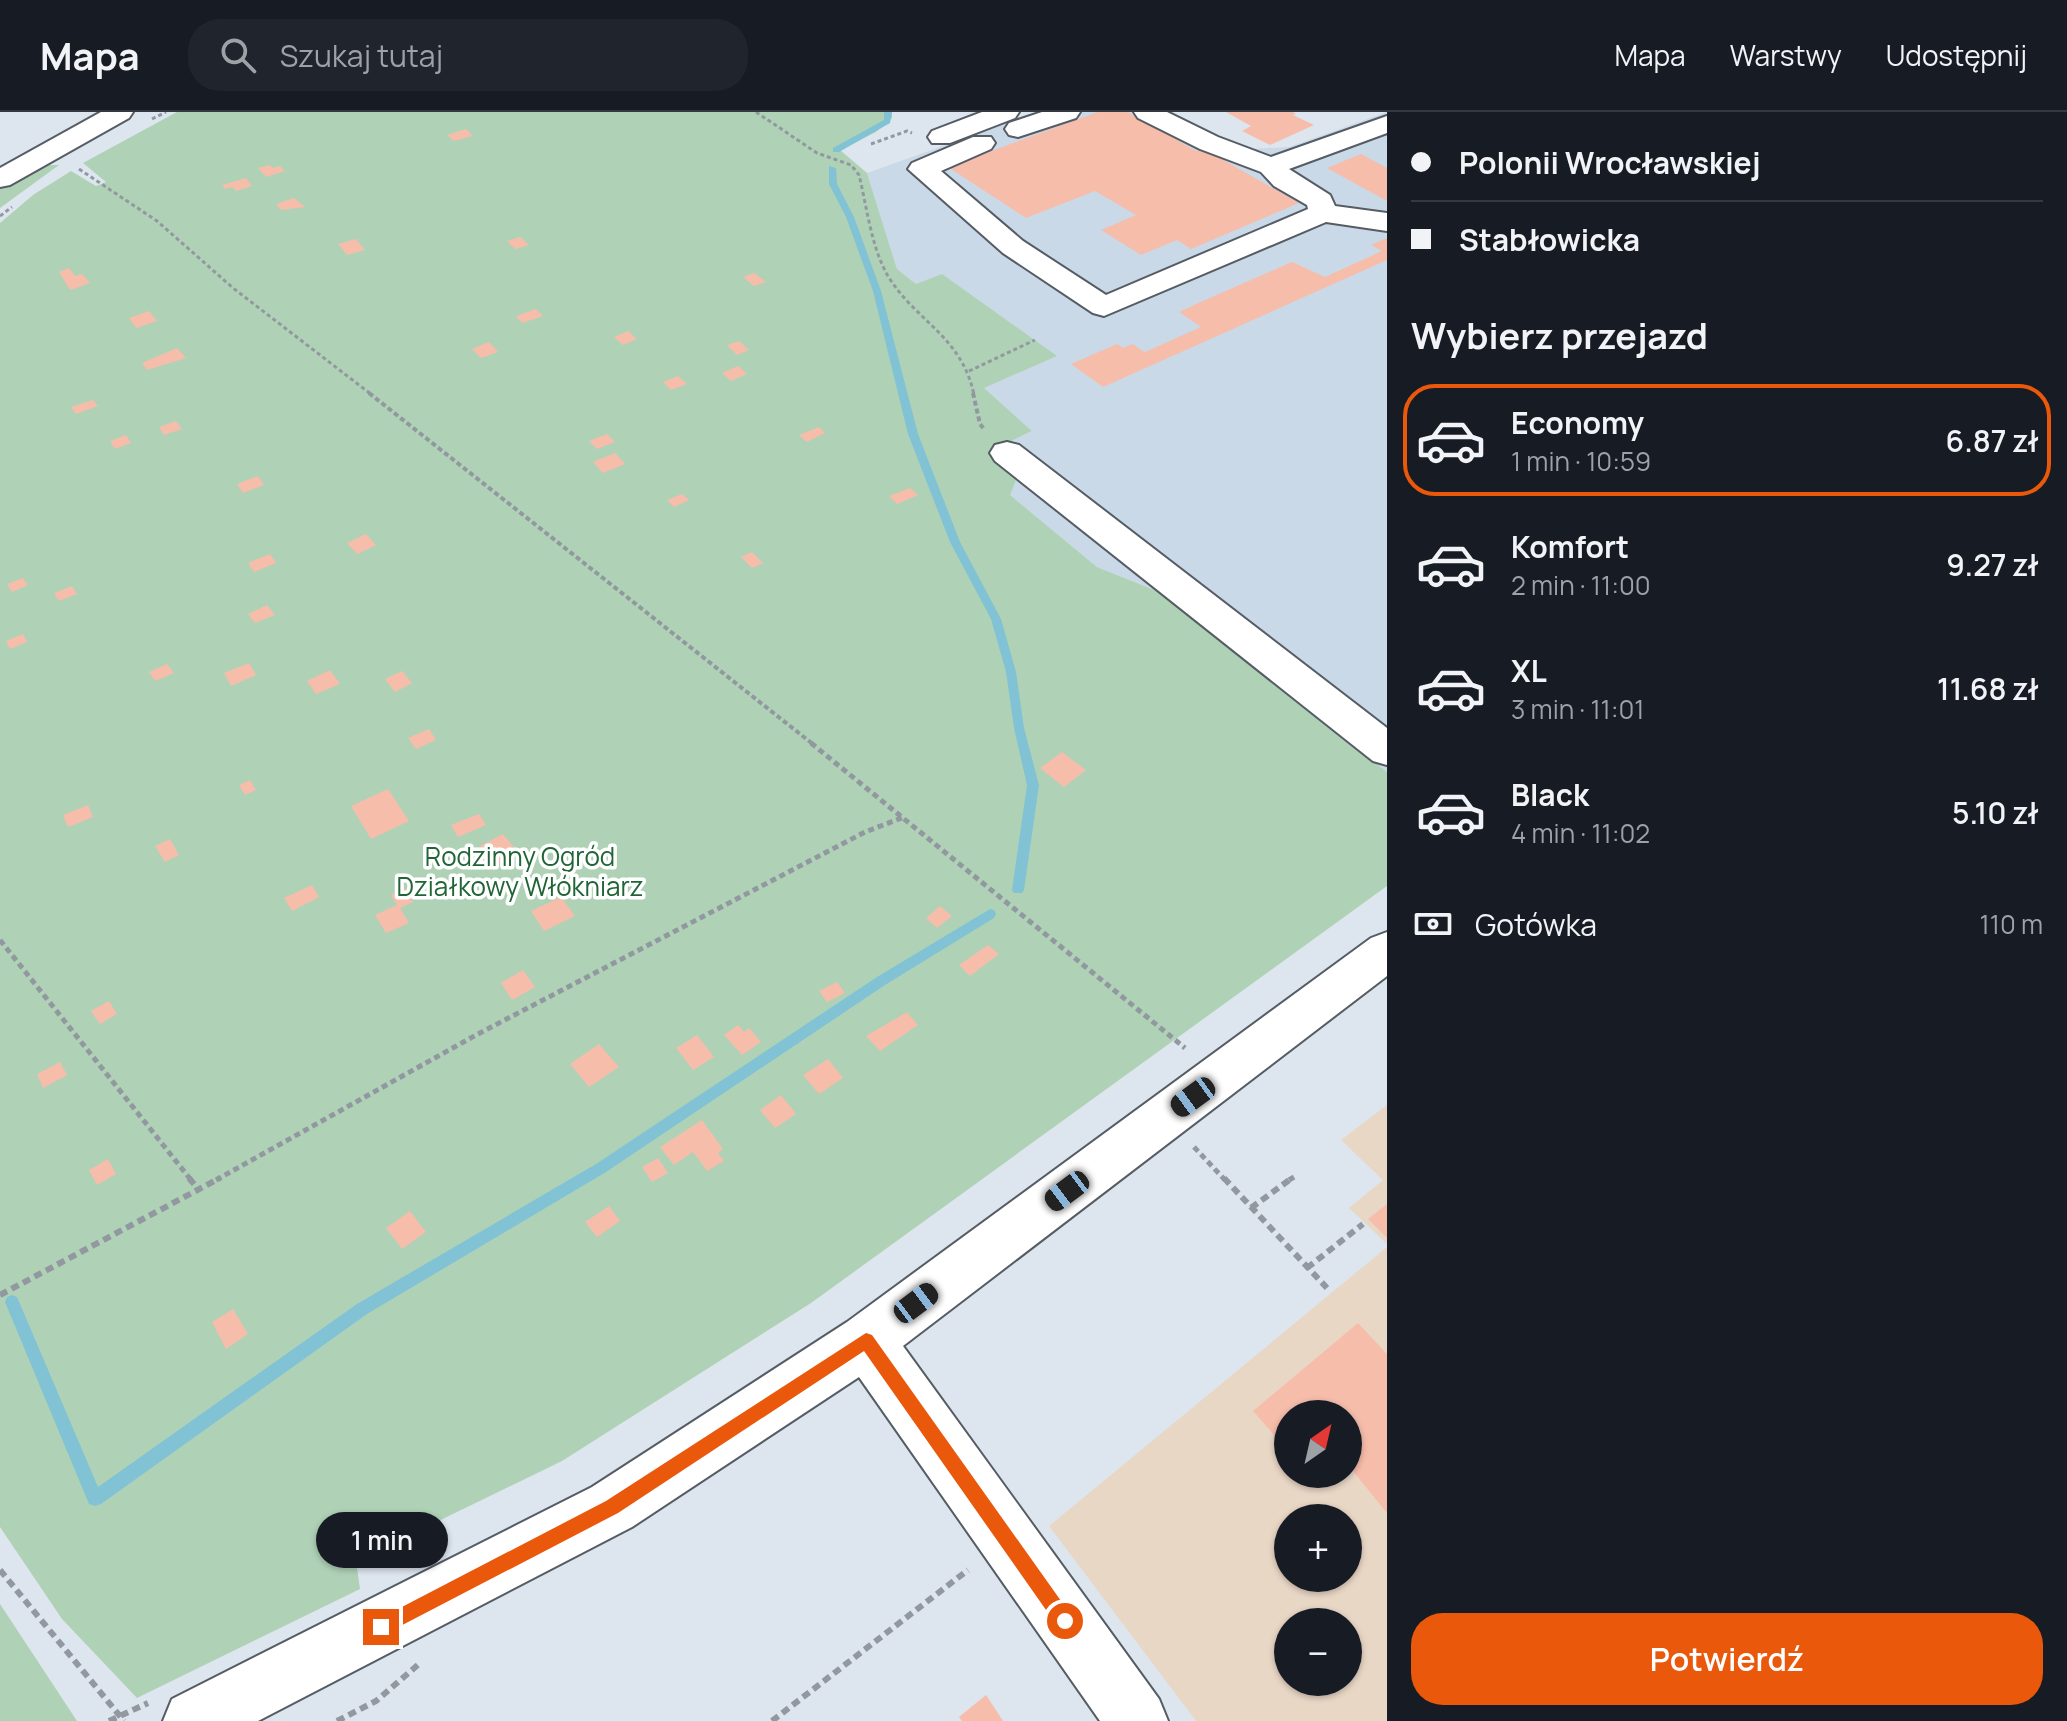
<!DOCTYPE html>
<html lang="pl">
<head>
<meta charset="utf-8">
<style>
	:root { --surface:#171b24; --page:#20242c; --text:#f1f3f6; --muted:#9ea1a6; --line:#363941; --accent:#ea580c }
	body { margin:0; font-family:Manrope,sans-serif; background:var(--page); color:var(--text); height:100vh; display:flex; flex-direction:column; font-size:30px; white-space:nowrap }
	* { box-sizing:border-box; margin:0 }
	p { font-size:26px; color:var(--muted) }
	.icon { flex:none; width:44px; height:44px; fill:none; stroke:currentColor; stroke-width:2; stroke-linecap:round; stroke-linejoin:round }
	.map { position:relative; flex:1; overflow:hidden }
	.drawer { display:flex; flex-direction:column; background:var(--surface); width:680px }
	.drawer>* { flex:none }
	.top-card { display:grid; align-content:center; height:176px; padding:0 24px; background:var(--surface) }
	.needle { width:52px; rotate:34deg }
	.tools { position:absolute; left:1274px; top:1288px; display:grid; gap:16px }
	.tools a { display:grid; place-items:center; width:88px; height:88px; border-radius:50%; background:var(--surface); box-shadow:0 2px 6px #0004; font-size:40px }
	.end { position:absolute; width:36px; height:36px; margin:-18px; border:10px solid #ea580c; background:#fff; box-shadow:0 0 0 4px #fff }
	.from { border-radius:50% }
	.bubble { position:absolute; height:56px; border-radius:28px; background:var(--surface); box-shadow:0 2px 6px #0004; font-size:26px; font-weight:600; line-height:56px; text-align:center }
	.car { position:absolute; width:24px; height:48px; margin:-24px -12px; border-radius:10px; box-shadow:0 0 6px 2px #0007; background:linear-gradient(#222 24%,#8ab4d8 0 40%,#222 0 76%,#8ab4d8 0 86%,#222 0) }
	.top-card b { display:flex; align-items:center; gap:28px; height:76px; font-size:30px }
	.top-card b+b { border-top:2px solid var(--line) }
	.top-card i { width:20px; height:20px; background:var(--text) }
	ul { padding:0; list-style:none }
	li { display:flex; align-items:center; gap:24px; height:112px; margin:0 16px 12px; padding:0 8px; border:4px solid transparent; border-radius:32px }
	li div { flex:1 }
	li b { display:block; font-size:30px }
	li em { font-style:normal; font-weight:600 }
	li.selected { border-color:var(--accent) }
	li>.icon { width:72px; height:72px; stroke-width:1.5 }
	h2 { padding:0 24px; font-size:36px; line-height:96px }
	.pay { display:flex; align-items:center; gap:20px; height:88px; padding:0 24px; font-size:30px }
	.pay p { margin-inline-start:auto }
	.button { display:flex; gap:16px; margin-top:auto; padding:16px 24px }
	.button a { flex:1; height:92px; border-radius:32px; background:var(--accent); color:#fff; font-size:32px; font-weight:600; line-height:92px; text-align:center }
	header { display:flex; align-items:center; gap:48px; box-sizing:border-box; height:112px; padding:0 40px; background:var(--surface); border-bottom:2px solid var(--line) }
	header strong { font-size:38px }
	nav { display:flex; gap:44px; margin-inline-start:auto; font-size:28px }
	.search { width:560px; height:72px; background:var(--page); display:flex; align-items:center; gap:20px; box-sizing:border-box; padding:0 28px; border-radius:32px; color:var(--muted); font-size:30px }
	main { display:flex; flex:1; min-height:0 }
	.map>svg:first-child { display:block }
	.built { fill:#cad9e7 }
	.education { fill:#e9d7c6; fill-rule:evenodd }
	.green { fill:#afd2b6 }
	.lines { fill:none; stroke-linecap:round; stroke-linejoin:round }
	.stream { fill:#81c2d5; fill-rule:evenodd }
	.building { fill:#f6bdab }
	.minor-casing { stroke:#555c64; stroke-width:4 }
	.path-far3 { stroke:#92989f; stroke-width:3; stroke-dasharray:4 3; stroke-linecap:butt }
	.path-far2 { stroke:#92989f; stroke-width:4; stroke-dasharray:5 3; stroke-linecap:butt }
	.path-far1 { stroke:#92989f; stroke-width:5; stroke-dasharray:6 4; stroke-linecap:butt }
	.path { stroke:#92989f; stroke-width:6; stroke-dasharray:8 5; stroke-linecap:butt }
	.minor { fill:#fff; fill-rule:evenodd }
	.route { fill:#ea580c }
	.labels { text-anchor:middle; stroke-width:7; stroke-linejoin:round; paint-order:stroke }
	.park-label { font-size:26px; fill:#216537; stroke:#fff }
</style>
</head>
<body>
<header>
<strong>Mapa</strong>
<div class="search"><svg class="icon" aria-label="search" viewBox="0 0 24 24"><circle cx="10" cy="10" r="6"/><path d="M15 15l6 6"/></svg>Szukaj tutaj</div>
<nav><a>Mapa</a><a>Warstwy</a><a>Udostępnij</a></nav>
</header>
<main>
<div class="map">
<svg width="1387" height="1609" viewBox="0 0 1387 1609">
	<rect width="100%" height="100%" fill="#dde5ee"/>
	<polygon class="built" points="1038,0 1169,0 1215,26 1248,37 1289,35 1387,0 1387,660 1167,483 1097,455 1010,383 989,339 1032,319 983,276 1056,244 916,172 897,157 867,61"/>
	<g class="education">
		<polygon points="1387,993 1387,1132 1349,1096 1383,1068 1341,1028"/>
		<path d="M1387,1135v474h-191l-147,-195zM1288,1302h60v60h-60zM1288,1406h60v60h-60zM1288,1510h60v60h-60z"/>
	</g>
	<g class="green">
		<polygon points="177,0 892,0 892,6 876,20 840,38 867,61 897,157 916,172 942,162 1057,244 984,276 1032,319 990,339 1018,363 1010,383 1097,455 1167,483 1387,660 1387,774 811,1191 562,1349 356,1449 360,1477 137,1586 62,1507 0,1415 0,111 33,83 71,59 96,74 106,70 83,51"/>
		<polygon points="32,53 59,53 0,96 0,74"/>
		<polygon points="0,1492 77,1609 0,1609"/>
	</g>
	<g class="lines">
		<g class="stream">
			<polygon points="884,0 892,0 890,11 839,40 833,40 833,36 884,8"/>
			<polygon points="829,54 836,56 837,72 854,105 881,179 918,322 960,430 1001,507 1016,560 1024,616 1039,673 1024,778 1022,781 1014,781 1012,778 1027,673 1014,616 1006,560 991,507 950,430 908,322 873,179 846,105 829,72"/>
			<polygon points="990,797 994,798 996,802 994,806 885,873 606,1060 367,1202 101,1392 95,1394 89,1392 5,1190 7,1185 12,1183 17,1185 98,1375 357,1192 596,1052 877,865"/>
		</g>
	</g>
	<g class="building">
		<polygon points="1098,0 1128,0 1196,39 1204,37 1299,91 1191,137 1177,128 1141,143 1101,118 1136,103 1095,79 1026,106 948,55"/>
		<polygon points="1226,0 1293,0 1296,2 1293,3 1314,13 1270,33 1242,19 1251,14"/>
		<polygon points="466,17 473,24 454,29 447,23"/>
		<polygon points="1361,42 1387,56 1387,89 1327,56"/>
		<polygon points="270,53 273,56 280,54 285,59 266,65 258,56"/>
		<polygon points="246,66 252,74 236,79 232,75 225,77 222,73"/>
		<polygon points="294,86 305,95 281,98 276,92"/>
		<polygon points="520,125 529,133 515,137 507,129"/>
		<polygon points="1387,126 1387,148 1103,275 1071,252 1117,232 1123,236 1132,232 1145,240 1201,215 1179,200 1196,192 1292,150 1325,165 1382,139 1371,133"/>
		<polygon points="356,127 365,138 347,143 338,132"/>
		<polygon points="69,156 75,164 82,162 90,171 70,178 59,160"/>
		<polygon points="754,161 766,170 754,174 743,165"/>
		<polygon points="536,197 543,204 522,211 516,204"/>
		<polygon points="149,199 157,209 136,216 129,206"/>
		<polygon points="628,219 637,227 623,233 614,225"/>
		<polygon points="739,229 749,238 737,243 727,233"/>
		<polygon points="489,230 498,240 481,246 472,237"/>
		<polygon points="177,236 186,246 147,258 142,251"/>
		<polygon points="738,254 747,262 731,269 722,261"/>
		<polygon points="678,264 687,272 671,278 663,270"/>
		<polygon points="93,288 98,294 76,302 71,295"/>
		<polygon points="176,309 182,317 164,323 159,315"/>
		<polygon points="819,315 825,321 807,330 799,323"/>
		<polygon points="607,322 615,330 597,337 589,329"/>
		<polygon points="126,323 131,331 115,337 110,329"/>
		<polygon points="615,341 625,352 603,361 593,350"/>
		<polygon points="258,364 264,373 243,381 237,372"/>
		<polygon points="910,376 918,383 897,392 889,384"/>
		<polygon points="682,382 689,388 674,395 667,388"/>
		<polygon points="366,422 376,433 357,442 347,431"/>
		<polygon points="752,440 763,451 752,456 741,445"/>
		<polygon points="270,442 276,451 254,460 248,451"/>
		<polygon points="23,466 28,473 12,480 7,472"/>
		<polygon points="72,474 77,482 59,489 54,481"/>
		<polygon points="267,493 275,503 255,511 248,502"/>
		<polygon points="23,522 27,530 10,537 6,529"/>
		<polygon points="249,551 256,563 231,574 224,561"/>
		<polygon points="167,552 174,561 155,569 149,560"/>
		<polygon points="330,558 340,572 316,582 307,569"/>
		<polygon points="402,559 412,571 395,580 385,567"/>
		<polygon points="429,617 436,628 416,637 408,626"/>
		<polygon points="1062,640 1086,658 1064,675 1040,656"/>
		<polygon points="250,668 256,678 245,683 239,673"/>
		<polygon points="388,677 409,709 371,727 351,694"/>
		<polygon points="88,693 93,705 68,715 63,703"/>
		<polygon points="479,702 486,713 458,725 451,713"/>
		<polygon points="503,722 519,741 495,754 480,734"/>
		<polygon points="170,727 179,743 165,750 155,734"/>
		<polygon points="312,773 319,785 292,799 284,786"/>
		<polygon points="404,776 413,790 400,796 409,811 386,821 375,803 397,793 391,783"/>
		<polygon points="561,785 575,804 544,819 531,799"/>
		<polygon points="940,794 952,804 937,816 926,806"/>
		<polygon points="988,833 999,842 970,864 959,853"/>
		<polygon points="523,858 535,875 512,888 501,871"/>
		<polygon points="837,870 845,881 827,890 819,879"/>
		<polygon points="109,889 117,902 100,912 91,899"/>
		<polygon points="907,900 918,913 880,939 866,924"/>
		<polygon points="738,913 744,920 749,916 761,930 742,943 724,923"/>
		<polygon points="697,923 714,945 693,958 676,936"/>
		<polygon points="599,932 619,955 589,975 570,952"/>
		<polygon points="828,947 843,966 819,982 803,963"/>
		<polygon points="60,950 67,963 43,976 37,962"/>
		<polygon points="781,983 796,1002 775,1016 760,998"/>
		<polygon points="702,1008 723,1037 718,1041 724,1049 707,1059 693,1040 674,1053 660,1035"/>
		<polygon points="658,1046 668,1061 652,1070 642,1055"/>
		<polygon points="108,1047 116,1062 97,1073 89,1058"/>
		<polygon points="1387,1092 1387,1126 1368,1107"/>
		<polygon points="609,1094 620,1109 597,1125 585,1110"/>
		<polygon points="410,1099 426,1120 402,1137 386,1116"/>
		<polygon points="233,1197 248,1222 226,1237 212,1210"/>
		<polygon points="1358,1211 1387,1242 1387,1401 1348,1353 1348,1302 1288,1302 1288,1339 1253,1299"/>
		<polygon points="986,1583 1003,1609 962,1609 959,1605"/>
	</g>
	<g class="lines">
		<g class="minor-casing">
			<g id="minor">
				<polygon points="101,0 133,0 129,6 10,73 0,75 0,56"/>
				<polygon points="982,0 1019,0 1015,6 950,31 932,31 928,25 932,19"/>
				<polygon points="1042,0 1080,0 1076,6 1018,25 1009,23 1005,17 1009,11"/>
				<polygon points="1134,0 1167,0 1218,25 1271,45 1387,4 1387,21 1289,57 1330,83 1335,94 1387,101 1387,119 1326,110 1104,204 1093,201 1003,141 908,57 912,51 973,25 991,25 995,31 991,37 941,59 1023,129 1106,183 1308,97 1307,93 1274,74 1261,60 1200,37 1138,6"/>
				<polygon points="1007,330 1019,333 1387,616 1387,653 1373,649 995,349 990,341 995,333"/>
				<polygon points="1387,820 1387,864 903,1234 1159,1587 1168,1609 1100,1609 859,1265 632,1415 258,1609 163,1609 172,1587 592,1375 847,1210 1371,826"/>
			</g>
		</g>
		<g class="path-far3">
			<path d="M756,0l61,41 34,12 8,10c8,32 12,72 29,101 27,45 74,60 86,119"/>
			<polyline points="152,7 166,0"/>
			<polyline points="871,32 907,19 912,21"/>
			<polyline points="79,57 157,109 233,176 372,283"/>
			<polyline points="0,104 12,95"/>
			<polyline points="969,259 1035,228"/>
		</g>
		<g class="path-far2">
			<polyline points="369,281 814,633"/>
			<polyline points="973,281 980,312 984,317"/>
		</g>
		<g class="path-far1">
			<polyline points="811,631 1185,936"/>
			<polyline points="0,828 191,1068"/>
			<polyline points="1194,1035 1225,1068"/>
			<polyline points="216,1068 476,923 865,720 904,705"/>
			<polyline points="1289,1068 1294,1065"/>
		</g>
		<g class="path">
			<polyline points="189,1066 198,1077"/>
			<polyline points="1224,1066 1327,1176"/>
			<polyline points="1251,1096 1292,1066"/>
			<polyline points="1307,1156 1363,1112"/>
			<polyline points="0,1183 220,1066"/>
			<polyline points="0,1458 124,1609"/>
			<polyline points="109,1609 148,1591"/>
			<polyline points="337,1609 376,1589 420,1551"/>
			<polyline points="772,1609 968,1458"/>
		</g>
		<use href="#minor" class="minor"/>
	</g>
	<polygon class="route" points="866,1221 872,1223 1071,1503 1073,1509 1071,1515 1065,1518 1058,1515 864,1239 618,1401 387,1521 381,1524 375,1521 372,1515 375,1509 606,1389"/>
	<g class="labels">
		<g class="park-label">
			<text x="520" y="754">Rodzinny Ogród<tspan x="520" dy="30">Działkowy Włókniarz</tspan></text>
		</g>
	</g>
</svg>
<div class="tools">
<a><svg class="needle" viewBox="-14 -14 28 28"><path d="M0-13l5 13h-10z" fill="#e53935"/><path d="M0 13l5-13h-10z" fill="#9ea1a6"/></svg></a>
<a>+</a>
<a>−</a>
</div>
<i class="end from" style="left:1065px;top:1509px"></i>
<i class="end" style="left:381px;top:1515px"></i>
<div class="bubble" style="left:316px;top:1400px;width:132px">1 min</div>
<i class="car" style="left:1193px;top:985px;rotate:234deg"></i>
<i class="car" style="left:1067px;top:1079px;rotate:233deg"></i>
<i class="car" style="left:916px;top:1191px;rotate:53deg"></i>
</div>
<section class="drawer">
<div class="top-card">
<b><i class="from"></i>Polonii Wrocławskiej</b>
<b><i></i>Stabłowicka</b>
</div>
<h2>Wybierz przejazd</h2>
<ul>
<li class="selected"><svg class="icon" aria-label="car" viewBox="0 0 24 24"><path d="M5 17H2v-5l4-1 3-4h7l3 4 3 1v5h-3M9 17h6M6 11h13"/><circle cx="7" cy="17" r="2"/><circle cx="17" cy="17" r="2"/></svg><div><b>Economy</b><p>1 min · 10:59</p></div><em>6.87 zł</em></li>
<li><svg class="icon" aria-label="car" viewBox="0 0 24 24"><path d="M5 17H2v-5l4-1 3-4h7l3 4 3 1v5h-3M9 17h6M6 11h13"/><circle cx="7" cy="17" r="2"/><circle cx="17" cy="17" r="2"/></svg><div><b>Komfort</b><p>2 min · 11:00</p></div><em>9.27 zł</em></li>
<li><svg class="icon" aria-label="car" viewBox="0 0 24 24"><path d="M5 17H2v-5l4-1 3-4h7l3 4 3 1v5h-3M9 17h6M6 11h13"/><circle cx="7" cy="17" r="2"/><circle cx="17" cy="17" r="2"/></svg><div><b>XL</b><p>3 min · 11:01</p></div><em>11.68 zł</em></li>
<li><svg class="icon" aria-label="car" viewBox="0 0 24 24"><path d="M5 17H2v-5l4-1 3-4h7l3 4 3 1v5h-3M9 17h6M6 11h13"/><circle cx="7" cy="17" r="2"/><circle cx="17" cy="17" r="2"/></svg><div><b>Black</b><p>4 min · 11:02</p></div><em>5.10 zł</em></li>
</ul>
<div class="pay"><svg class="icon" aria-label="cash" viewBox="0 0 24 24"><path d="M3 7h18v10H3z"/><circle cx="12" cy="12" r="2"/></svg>Gotówka<p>110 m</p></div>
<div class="button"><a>Potwierdź</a></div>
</section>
</main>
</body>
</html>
